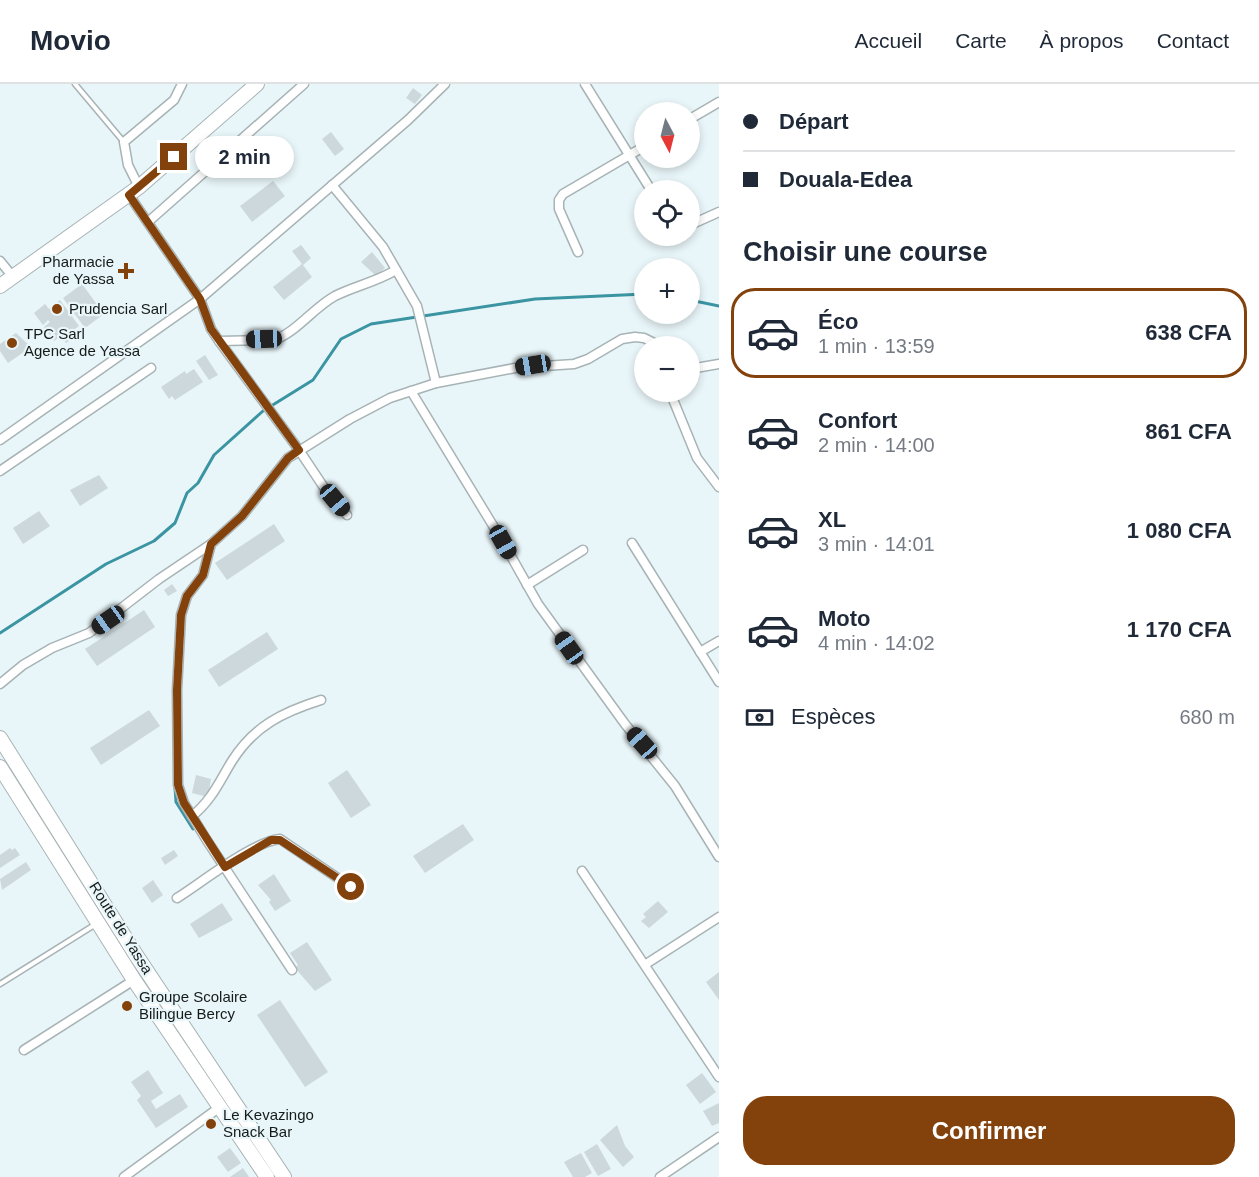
<!DOCTYPE html>
<html lang="fr">
<head>
<meta charset="utf-8">
<style>
	:root { --surface:#fff; --page:#f6f6f7; --text:#1f2937; --muted:#747a83; --line:#e0e1e3; --accent:#83420b }
	body { margin:0; font-family:Helvetica,sans-serif; background:var(--page); color:var(--text); height:100vh; display:flex; flex-direction:column; font-size:22px; white-space:nowrap }
	* { box-sizing:border-box; margin:0 }
	p { font-size:20px; color:var(--muted) }
	.icon { flex:none; width:33px; height:33px; fill:none; stroke:currentColor; stroke-width:2; stroke-linecap:round; stroke-linejoin:round }
	.map { position:relative; flex:1; overflow:hidden }
	.panel { display:flex; flex-direction:column; background:var(--surface); width:540px }
	.panel>* { flex:none }
	.guide { display:grid; align-content:center; height:132px; padding:0 24px; background:var(--surface) }
	.needle { width:39px; rotate:173deg }
	.fabs { position:absolute; left:634px; top:18px; display:grid; gap:12px }
	.fabs a { display:grid; place-items:center; width:66px; height:66px; border-radius:50%; background:var(--surface); box-shadow:0 3px 9px #0003; font-size:30px }
	.end { position:absolute; width:27px; height:27px; margin:-14px; border:8px solid #83420b; background:#fff; box-shadow:0 0 0 3px #fff }
	.from { border-radius:50% }
	.bubble { position:absolute; height:42px; border-radius:21px; background:var(--surface); box-shadow:0 3px 9px #0003; font-size:20px; font-weight:700; line-height:42px; text-align:center }
	.car { position:absolute; width:18px; height:36px; margin:-18px -9px; border-radius:8px; box-shadow:0 0 4px 2px #0007; background:linear-gradient(#222 24%,#8ab4d8 0 40%,#222 0 76%,#8ab4d8 0 86%,#222 0) }
	.guide b { display:flex; align-items:center; gap:21px; height:57px; font-size:22px }
	.guide b+b { border-top:2px solid var(--line) }
	.guide i { width:15px; height:15px; background:var(--text) }
	ul { padding:0; list-style:none }
	li { display:flex; align-items:center; gap:18px; height:90px; margin:0 12px 9px; padding:0 12px; border:3px solid transparent; border-radius:24px }
	li div { flex:1 }
	li b { display:block; font-size:22px }
	li em { font-style:normal; font-weight:700 }
	li.current { border-color:var(--accent) }
	li>.icon { width:54px; height:54px; stroke-width:1.5 }
	h2 { padding:0 24px; font-size:27px; line-height:72px }
	.pay { display:flex; align-items:center; gap:15px; height:66px; padding:0 24px; font-size:22px }
	.pay p { margin-inline-start:auto }
	.action { display:flex; gap:12px; margin-top:auto; padding:12px 24px }
	.action a { flex:1; height:69px; border-radius:24px; background:var(--accent); color:#fff; font-size:24px; font-weight:700; line-height:69px; text-align:center }
	header { display:flex; align-items:center; gap:36px; box-sizing:border-box; height:84px; padding:0 30px; background:var(--surface); border-bottom:2px solid var(--line) }
	header strong { font-size:28px }
	nav { display:flex; gap:33px; margin-inline-start:auto; font-size:21px }
	main { display:flex; flex:1; min-height:0 }
	.map>svg:first-child { display:block }
	.lines { fill:none; stroke-linecap:round; stroke-linejoin:round }
	.stream { stroke:#3a94a2; stroke-width:3 }
	.building { fill:#ccd8db }
	.service-casing { stroke:#a7b3b5; stroke-width:7 }
	.minor-casing { stroke:#a7b3b5; stroke-width:11 }
	.primary-casing { stroke:#a7b3b5; stroke-width:16 }
	.trunk-casing { stroke:#a7b3b5; stroke-width:16 }
	.service { stroke:#fff; stroke-width:4 }
	.minor { stroke:#fff; stroke-width:8 }
	.primary { stroke:#fff; stroke-width:14 }
	.trunk { stroke:#fff; stroke-width:14 }
	.route { stroke:#83420b; stroke-width:8 }
	.poi-dot { fill:#83420b; stroke:#e9f6f9; stroke-width:2 }
	.labels { text-anchor:middle; stroke-width:4.5; stroke-linejoin:round; paint-order:stroke }
	.poi-label { font-size:15px; fill:#151a1b; stroke:#e9f6f9; text-anchor:start }
	.street-label { font-size:15px; fill:#151a1b; stroke:#e9f6f9 }
</style>
</head>
<body>
<header>
<strong>Movio</strong>
<nav><a>Accueil</a><a>Carte</a><a>À propos</a><a>Contact</a></nav>
</header>
<main>
<div class="map">
<svg width="719" height="1093" viewBox="0 0 719 1093">
	<rect width="100%" height="100%" fill="#e9f6f9"/>
	<g class="lines">
		<g class="stream">
			<polyline points="690,216 719,222"/>
			<polyline points="0,549 106,480 154,457 175,439 187,409 198,399 214,371 263,327 313,296 341,255 371,240 535,215 645,210"/>
			<polyline points="175,704 176,718 193,745"/>
		</g>
	</g>
	<g class="building">
		<polygon points="413,4 422,11 415,20 406,14"/>
		<polygon points="331,48 344,65 335,72 322,55"/>
		<polygon points="273,97 285,112 252,138 240,122"/>
		<polygon points="301,161 311,174 303,181 312,193 284,216 273,203 302,180 292,167"/>
		<polygon points="372,168 385,184 376,192 361,178"/>
		<polygon points="82,200 104,230 85,244 63,214"/>
		<polygon points="60,216 79,242 68,250 72,255 66,259 61,252 54,257 44,243 50,238 48,236 43,241 34,229 45,220 49,225"/>
		<polygon points="16,249 31,263 8,279 0,267 0,260"/>
		<polygon points="205,271 218,291 209,296 196,277"/>
		<polygon points="194,285 203,298 175,316 172,312 169,315 161,303 185,287 186,290"/>
		<polygon points="99,391 108,404 80,422 70,406"/>
		<polygon points="39,427 50,442 23,460 13,444"/>
		<polygon points="274,440 285,457 227,496 215,479"/>
		<polygon points="172,500 177,507 168,512 164,506"/>
		<polygon points="144,526 155,543 97,582 85,565"/>
		<polygon points="267,548 278,565 219,603 208,586"/>
		<polygon points="149,626 160,642 101,681 90,664"/>
		<polygon points="347,686 371,721 351,734 328,699"/>
		<polygon points="196,691 211,695 208,713 192,709"/>
		<polygon points="463,740 474,756 425,789 413,772"/>
		<polygon points="10,764 12,766 15,764 20,771 0,784 0,771"/>
		<polygon points="174,766 178,772 165,781 161,774"/>
		<polygon points="26,778 31,786 2,806 0,795"/>
		<polygon points="274,790 291,817 275,827 269,818 271,816 258,801"/>
		<polygon points="153,796 163,811 152,819 142,804"/>
		<polygon points="658,817 668,828 649,844 641,837 646,833 643,830"/>
		<polygon points="222,819 233,836 199,854 190,840"/>
		<polygon points="307,858 332,896 315,907 295,884 298,881 290,869"/>
		<polygon points="719,888 719,916 706,898"/>
		<polygon points="280,916 328,988 305,1003 257,931"/>
		<polygon points="148,986 163,1009 151,1017 156,1025 180,1010 188,1023 156,1044 137,1016 141,1012 131,998"/>
		<polygon points="702,989 716,1008 700,1020 686,1001"/>
		<polygon points="719,1019 719,1039 712,1042 703,1027"/>
		<polygon points="617,1041 625,1062 634,1073 623,1083 600,1056"/>
		<polygon points="597,1060 611,1085 598,1092 584,1068"/>
		<polygon points="230,1064 241,1079 228,1088 217,1073"/>
		<polygon points="581,1069 592,1089 585,1093 573,1093 564,1078"/>
		<polygon points="243,1084 249,1093 230,1093"/>
	</g>
	<g class="lines">
		<g class="service-casing">
			<g id="service">
				<polyline points="75,0 123,57"/>
				<polyline points="0,900 96,840"/>
			</g>
		</g>
		<g class="minor-casing">
			<g id="minor">
				<polyline points="585,0 651,106"/>
				<polyline points="690,35 719,18"/>
				<polyline points="332,101 383,163 417,222 436,299"/>
				<polyline points="139,103 128,81 124,58 174,16 182,0"/>
				<polyline points="129,111 200,215 211,245 219,257 299,366 323,402 347,431"/>
				<polyline points="148,138 304,0"/>
				<polyline points="690,141 719,128"/>
				<polyline points="578,168 559,125 559,116 563,110 645,62"/>
				<polyline points="0,177 13,193"/>
				<path d="M219,257l55,-1c23,-8 39,-32 61,-44 20,-10 41,-14 61,-26"/>
				<polyline points="690,285 719,280"/>
				<polyline points="411,307 503,458 538,520 625,640 675,702 719,773"/>
				<polyline points="670,308 697,374 719,403"/>
				<polyline points="0,356 200,215 408,36 445,0"/>
				<polyline points="0,387 151,284"/>
				<polyline points="632,459 719,598"/>
				<polyline points="211,460 203,491 187,512 181,531 177,606 178,701 184,719 206,755 292,886"/>
				<polyline points="527,501 583,466"/>
				<polyline points="700,568 719,557"/>
				<polyline points="0,600 23,581 52,564 89,549 159,495 211,460 242,432 288,374 350,335 390,314 436,299 515,284 574,280 588,275 622,255 635,253 644,254 660,262"/>
				<path d="M192,732c20,-16 27,-34 40,-55 22,-35 51,-49 89,-61"/>
				<polyline points="582,787 719,993"/>
				<path d="M177,814c24,-15 77,-57 103,-59l71,48"/>
				<polyline points="646,880 719,833"/>
				<polyline points="24,966 134,896"/>
				<polyline points="124,1093 220,1023"/>
				<polyline points="660,1093 719,1053"/>
			</g>
		</g>
		<g class="primary-casing">
			<g id="primary">
				<polyline points="0,654 136,871 284,1093"/>
				<polyline points="0,683 134,896 267,1093"/>
			</g>
		</g>
		<g class="trunk-casing">
			<polyline id="trunk" points="0,202 139,103 257,0"/>
		</g>
		<use href="#service" class="service"/>
		<use href="#minor" class="minor"/>
		<use href="#primary" class="primary"/>
		<use href="#trunk" class="trunk"/>
	</g>
	<g class="lines">
		<polyline class="route" points="174,73 129,111 200,215 211,245 299,366 288,374 242,432 211,460 203,491 187,512 181,531 177,606 178,701 184,719 225,783 271,756 280,756 351,803"/>
	</g>
	<g class="poi-dot">
		<path d="M123 178h6v6h6v6h-6v6h-6v-6h-6v-6h6z"/>
		<circle cx="57" cy="225" r="6"/>
		<circle cx="12" cy="259" r="6"/>
		<circle cx="127" cy="922" r="6"/>
		<circle cx="211" cy="1040" r="6"/>
	</g>
	<g class="labels">
		<g class="poi-label">
			<text x="114" y="183" text-anchor="end">Pharmacie<tspan x="114" dy="17">de Yassa</tspan></text>
			<text x="69" y="230">Prudencia Sarl</text>
			<text x="24" y="255">TPC Sarl<tspan x="24" dy="17">Agence de Yassa</tspan></text>
			<text x="139" y="918">Groupe Scolaire<tspan x="139" dy="17">Bilingue Bercy</tspan></text>
			<text x="223" y="1036">Le Kevazingo<tspan x="223" dy="17">Snack Bar</tspan></text>
		</g>
		<g class="street-label">
			<text transform="translate(121 844) rotate(58)" y="5">Route de Yassa</text>
		</g>
	</g>
</svg>
<div class="fabs">
<a><svg class="needle" viewBox="-14 -14 28 28"><path d="M0-13l5 13h-10z" fill="#e53935"/><path d="M0 13l5-13h-10z" fill="#747a83"/></svg></a>
<a><svg class="icon" aria-label="locate" viewBox="0 0 24 24"><circle cx="12" cy="12" r="6"/><path d="M12 2v4M12 18v4M2 12h4M18 12h4"/></svg></a>
<a>+</a>
<a>−</a>
</div>
<i class="end from" style="left:351px;top:803px"></i>
<i class="end" style="left:174px;top:73px"></i>
<div class="bubble" style="left:195px;top:52px;width:99px">2 min</div>
<i class="car" style="left:264px;top:255px;rotate:268deg"></i>
<i class="car" style="left:533px;top:281px;rotate:261deg"></i>
<i class="car" style="left:335px;top:416px;rotate:140deg"></i>
<i class="car" style="left:503px;top:458px;rotate:151deg"></i>
<i class="car" style="left:108px;top:536px;rotate:235deg"></i>
<i class="car" style="left:569px;top:564px;rotate:325deg"></i>
<i class="car" style="left:642px;top:659px;rotate:318deg"></i>
</div>
<section class="panel">
<div class="guide">
<b><i class="from"></i>Départ</b>
<b><i></i>Douala-Edea</b>
</div>
<h2>Choisir une course</h2>
<ul>
<li class="current"><svg class="icon" aria-label="car" viewBox="0 0 24 24"><path d="M5 17H2v-5l4-1 3-4h7l3 4 3 1v5h-3M9 17h6M6 11h13"/><circle cx="7" cy="17" r="2"/><circle cx="17" cy="17" r="2"/></svg><div><b>Éco</b><p>1 min · 13:59</p></div><em>638 CFA</em></li>
<li><svg class="icon" aria-label="car" viewBox="0 0 24 24"><path d="M5 17H2v-5l4-1 3-4h7l3 4 3 1v5h-3M9 17h6M6 11h13"/><circle cx="7" cy="17" r="2"/><circle cx="17" cy="17" r="2"/></svg><div><b>Confort</b><p>2 min · 14:00</p></div><em>861 CFA</em></li>
<li><svg class="icon" aria-label="car" viewBox="0 0 24 24"><path d="M5 17H2v-5l4-1 3-4h7l3 4 3 1v5h-3M9 17h6M6 11h13"/><circle cx="7" cy="17" r="2"/><circle cx="17" cy="17" r="2"/></svg><div><b>XL</b><p>3 min · 14:01</p></div><em>1 080 CFA</em></li>
<li><svg class="icon" aria-label="car" viewBox="0 0 24 24"><path d="M5 17H2v-5l4-1 3-4h7l3 4 3 1v5h-3M9 17h6M6 11h13"/><circle cx="7" cy="17" r="2"/><circle cx="17" cy="17" r="2"/></svg><div><b>Moto</b><p>4 min · 14:02</p></div><em>1 170 CFA</em></li>
</ul>
<div class="pay"><svg class="icon" aria-label="cash" viewBox="0 0 24 24"><path d="M3 7h18v10H3z"/><circle cx="12" cy="12" r="2"/></svg>Espèces<p>680 m</p></div>
<div class="action"><a>Confirmer</a></div>
</section>
</main>
</body>
</html>
